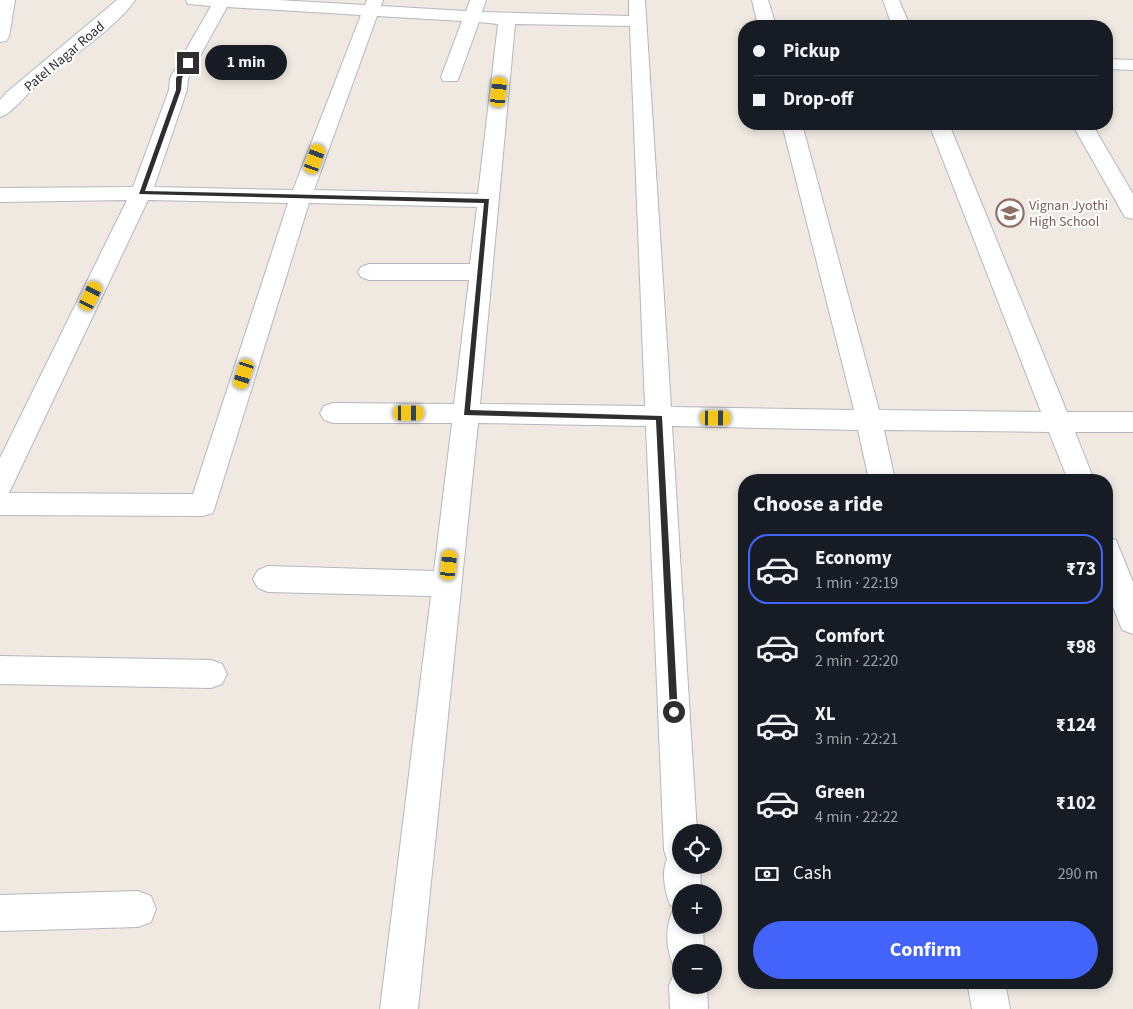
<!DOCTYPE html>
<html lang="en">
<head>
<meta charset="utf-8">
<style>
	:root { --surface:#171b24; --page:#242831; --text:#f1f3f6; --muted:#9ea1a6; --line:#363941; --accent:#4264fb }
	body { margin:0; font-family:"Source Sans 3",sans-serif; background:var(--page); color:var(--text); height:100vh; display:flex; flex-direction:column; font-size:19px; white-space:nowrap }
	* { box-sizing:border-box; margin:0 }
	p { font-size:16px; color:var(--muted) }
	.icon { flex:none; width:28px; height:28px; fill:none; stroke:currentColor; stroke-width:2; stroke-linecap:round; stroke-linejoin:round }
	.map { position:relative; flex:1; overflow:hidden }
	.sheet { position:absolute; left:738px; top:474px; width:375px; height:515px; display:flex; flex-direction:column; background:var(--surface); border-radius:20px; box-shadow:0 2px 8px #0003 }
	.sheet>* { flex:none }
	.banner { position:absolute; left:738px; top:20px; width:375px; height:110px; border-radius:20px; box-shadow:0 2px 8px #0003; display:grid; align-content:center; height:110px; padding:0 15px; background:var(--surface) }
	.buttons { position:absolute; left:672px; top:824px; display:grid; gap:10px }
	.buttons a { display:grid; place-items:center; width:50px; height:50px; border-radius:50%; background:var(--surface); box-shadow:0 2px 8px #0003; font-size:25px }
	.end { position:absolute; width:22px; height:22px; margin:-11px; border:6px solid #2e2e2e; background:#fff; box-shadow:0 0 0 2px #fff }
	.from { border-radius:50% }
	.bubble { position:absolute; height:35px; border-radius:18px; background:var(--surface); box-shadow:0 2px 8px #0003; font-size:16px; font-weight:700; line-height:35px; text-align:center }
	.car { position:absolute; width:15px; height:30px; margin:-15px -8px; border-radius:6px; box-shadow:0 0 4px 1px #0007; background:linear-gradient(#f5c518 24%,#345 0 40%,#f5c518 0 76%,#345 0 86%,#f5c518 0) }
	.banner b { display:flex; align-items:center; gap:18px; height:48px; font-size:19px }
	.banner b+b { border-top:1px solid var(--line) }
	.banner i { width:12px; height:12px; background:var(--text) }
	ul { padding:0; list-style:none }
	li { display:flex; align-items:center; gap:15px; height:70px; margin:0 10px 8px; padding:0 5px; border:2px solid transparent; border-radius:20px }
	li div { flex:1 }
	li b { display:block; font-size:19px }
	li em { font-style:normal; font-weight:700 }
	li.on { border-color:var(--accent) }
	li>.icon { width:45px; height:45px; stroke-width:1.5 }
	h2 { padding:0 15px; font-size:22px; line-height:60px }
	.pay { display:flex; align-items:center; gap:12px; height:55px; padding:0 15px; font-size:19px }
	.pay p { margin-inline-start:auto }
	.button { display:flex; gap:10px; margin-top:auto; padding:10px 15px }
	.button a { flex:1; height:58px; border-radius:30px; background:var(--accent); color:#fff; font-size:20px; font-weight:700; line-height:58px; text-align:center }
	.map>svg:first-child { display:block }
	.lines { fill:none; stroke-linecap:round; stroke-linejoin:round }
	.street-casing { stroke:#b4b7c1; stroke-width:2 }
	.street { fill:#fff; fill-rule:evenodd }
	.route { fill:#2e2e2e }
	.labels { text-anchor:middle; stroke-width:4; stroke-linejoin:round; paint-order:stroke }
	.far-street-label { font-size:14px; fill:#2e2e2e; stroke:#fff }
	.far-education-label { font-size:14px; fill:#785e54; stroke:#fff; text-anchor:start }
</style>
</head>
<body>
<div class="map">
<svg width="1133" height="1009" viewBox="0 0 1133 1009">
	<rect width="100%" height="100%" fill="#efe9e1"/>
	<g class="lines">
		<g class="street-casing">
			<g id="street">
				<polygon points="0,0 15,0 9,37 6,41 0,42"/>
				<path d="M117,0h18c-22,32 -71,60 -100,87 -11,9 -22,26 -35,30v-17l7,-8z"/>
				<path d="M186,0h92l87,5 2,-5h16l-2,6 85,5 4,-11h16l-4,12 147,4v-16h16l26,407 183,3 -72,-286h20l77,286 162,2 -112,-288h20l118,288h66v20h-58l19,48h-26l-19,-48 -165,-2 11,50h-26l-11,-50 -186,-4 25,406h-16v33h19l1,27h-20v33h22l1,27h-23v17l-8,-4c-7,-18 -8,-35 -1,-53l8,-3 -10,-4c-5,-14 -9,-32 -3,-46l-3,-9 -18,-424 -168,-3 -60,586h-38l51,-413 -163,-4 -10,-4 -5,-9 5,-9 10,-4 166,5 18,-148h-119l-9,-3 -4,-7 4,-7 9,-3 121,1 15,-124h-100l-8,-3 -3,-5 3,-5 8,-3h101l7,-57 -168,-4 -96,310 -10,3 -203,-1v-57l127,-258 -127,2v-14l133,-1 36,-97 1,-12 41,-72 -23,-2zM227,7l134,8 -68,175 -139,-3 33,-97 1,-12zM377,16l85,5 -21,56 2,4h14l2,-4 20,-55 19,2 -20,170 -164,-4zM515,24l115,2 15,380 -165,-2zM148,200l140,3 -95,291 -184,-1z"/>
				<polygon points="752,0 768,0 776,26 758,26"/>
				<polygon points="883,0 899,0 910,26 892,26"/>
				<polygon points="1106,59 1133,60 1133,70 1106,69"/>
				<polygon points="1072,124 1092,124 1133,194 1133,219 1125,217 1122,212"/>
				<polygon points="1106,537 1116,540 1133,582 1133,634 1122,630 1106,589"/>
				<polygon points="0,656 211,660 222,664 227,674 222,684 211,688 0,684"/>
				<polygon points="138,891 151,896 156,909 151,922 138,927 0,931 0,895"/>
				<polygon points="681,969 681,985 707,985 708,1009 670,1009 669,985 675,972"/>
				<polygon points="967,982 1005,982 1010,1009 972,1009"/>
			</g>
		</g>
		<use href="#street" class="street"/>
	</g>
	<polygon class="route" points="188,61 190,63 182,78 181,90 145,191 489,199 470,410 662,416 678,715 671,715 670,712 656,420 464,415 484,203 139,194 176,90 176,78"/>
	<defs>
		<g id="university-ring" transform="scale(1.4375)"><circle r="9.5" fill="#fff" stroke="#8d6e63" stroke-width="1.5"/><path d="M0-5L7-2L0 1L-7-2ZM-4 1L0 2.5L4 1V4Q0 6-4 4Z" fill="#8d6e63"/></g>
	</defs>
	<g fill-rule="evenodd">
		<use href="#university-ring" x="1010" y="213"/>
	</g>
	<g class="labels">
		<g class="far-street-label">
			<text transform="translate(64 56) rotate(-40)" y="5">Patel Nagar Road</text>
		</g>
		<g class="far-education-label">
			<text x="1029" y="210">Vignan Jyothi<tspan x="1029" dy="16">High School</tspan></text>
		</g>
	</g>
</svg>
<div class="buttons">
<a><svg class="icon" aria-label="locate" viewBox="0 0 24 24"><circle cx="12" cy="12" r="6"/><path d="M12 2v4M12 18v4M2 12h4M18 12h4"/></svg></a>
<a>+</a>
<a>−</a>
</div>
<i class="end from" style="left:674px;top:712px"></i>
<i class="end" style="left:188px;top:63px"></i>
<div class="bubble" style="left:205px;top:45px;width:82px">1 min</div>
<i class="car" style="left:499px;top:92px;rotate:6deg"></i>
<i class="car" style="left:315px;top:159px;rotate:20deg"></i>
<i class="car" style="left:91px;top:296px;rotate:26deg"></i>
<i class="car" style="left:244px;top:374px;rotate:198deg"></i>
<i class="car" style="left:409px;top:413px;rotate:90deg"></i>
<i class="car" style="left:716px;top:418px;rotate:90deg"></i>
<i class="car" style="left:449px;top:565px;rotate:6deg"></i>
<div class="banner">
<b><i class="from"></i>Pickup</b>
<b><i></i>Drop-off</b>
</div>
<section class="sheet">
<h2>Choose a ride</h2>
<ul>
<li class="on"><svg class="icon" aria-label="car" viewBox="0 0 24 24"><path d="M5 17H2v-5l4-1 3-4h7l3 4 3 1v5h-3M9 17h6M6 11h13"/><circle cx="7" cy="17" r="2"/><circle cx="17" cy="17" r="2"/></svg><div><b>Economy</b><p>1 min · 22:19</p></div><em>₹73</em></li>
<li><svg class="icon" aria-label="car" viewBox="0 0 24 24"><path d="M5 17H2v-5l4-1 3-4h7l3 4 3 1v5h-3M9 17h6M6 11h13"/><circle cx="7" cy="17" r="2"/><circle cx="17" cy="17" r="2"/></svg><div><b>Comfort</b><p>2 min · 22:20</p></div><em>₹98</em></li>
<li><svg class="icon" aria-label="car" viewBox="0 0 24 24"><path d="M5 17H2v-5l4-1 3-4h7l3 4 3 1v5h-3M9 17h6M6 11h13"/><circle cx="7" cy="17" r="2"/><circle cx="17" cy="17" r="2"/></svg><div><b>XL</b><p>3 min · 22:21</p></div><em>₹124</em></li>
<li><svg class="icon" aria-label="car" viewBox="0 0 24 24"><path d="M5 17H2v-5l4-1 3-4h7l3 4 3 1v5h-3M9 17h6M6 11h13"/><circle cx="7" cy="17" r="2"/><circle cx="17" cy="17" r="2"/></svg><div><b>Green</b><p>4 min · 22:22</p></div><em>₹102</em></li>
</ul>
<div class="pay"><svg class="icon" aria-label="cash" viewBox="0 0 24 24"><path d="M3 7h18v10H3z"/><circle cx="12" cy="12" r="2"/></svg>Cash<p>290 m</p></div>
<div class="button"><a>Confirm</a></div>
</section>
</div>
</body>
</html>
